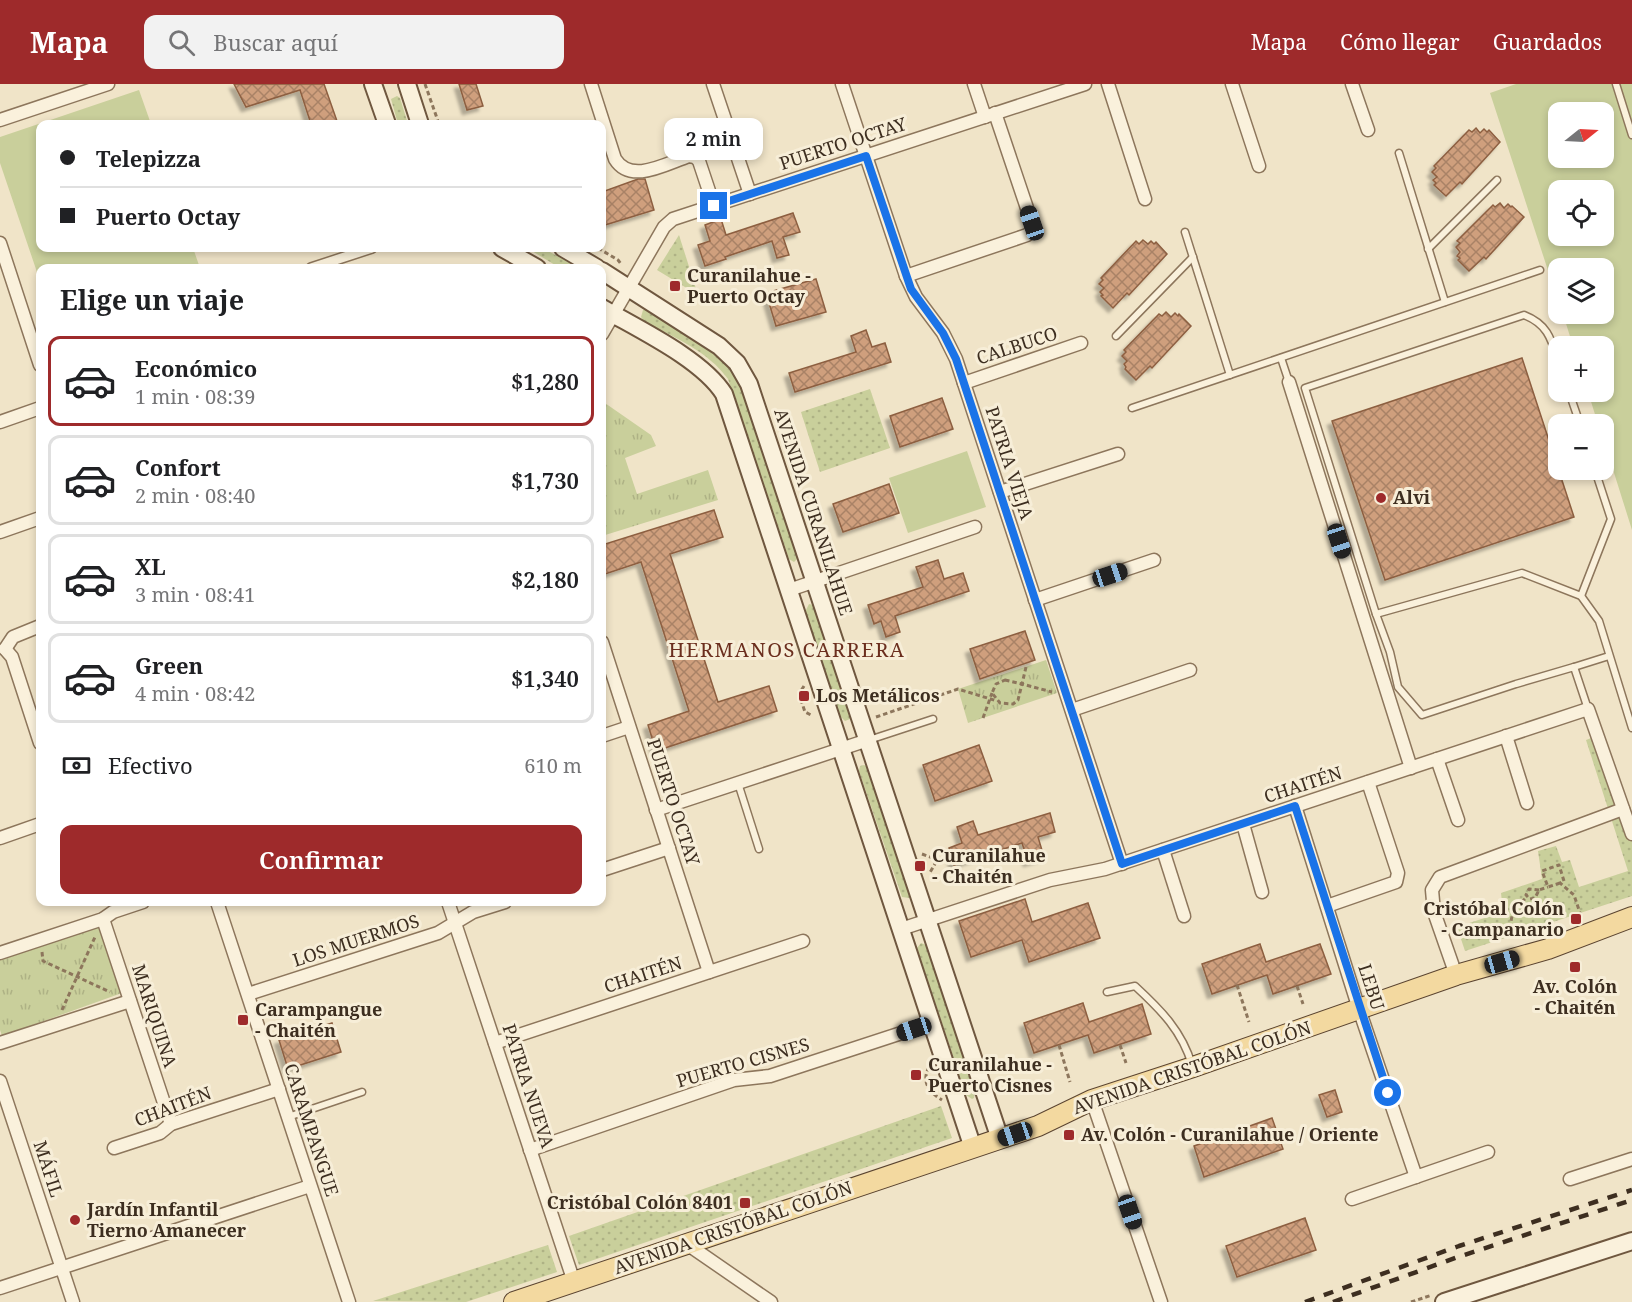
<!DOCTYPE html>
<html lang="es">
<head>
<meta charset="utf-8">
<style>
	:root { --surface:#fff; --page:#f2f2f2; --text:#202124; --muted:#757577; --line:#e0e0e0; --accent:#9e2a2b }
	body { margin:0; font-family:"Noto Serif",serif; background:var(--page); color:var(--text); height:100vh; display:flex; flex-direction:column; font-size:22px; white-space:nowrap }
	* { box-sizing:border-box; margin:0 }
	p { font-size:20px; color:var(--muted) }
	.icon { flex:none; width:33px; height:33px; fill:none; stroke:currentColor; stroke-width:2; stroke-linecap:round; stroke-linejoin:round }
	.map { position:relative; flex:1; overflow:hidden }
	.sheet { position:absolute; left:36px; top:180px; width:570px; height:642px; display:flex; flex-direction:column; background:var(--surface); border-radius:12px; box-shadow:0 3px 9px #0003 }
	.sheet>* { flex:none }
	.top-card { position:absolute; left:36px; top:36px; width:570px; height:132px; border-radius:12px; box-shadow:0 3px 9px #0003; display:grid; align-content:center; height:132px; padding:0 24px; background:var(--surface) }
	.needle { width:39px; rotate:72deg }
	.controls { position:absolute; left:1548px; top:18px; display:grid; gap:12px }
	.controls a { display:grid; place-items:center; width:66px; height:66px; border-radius:12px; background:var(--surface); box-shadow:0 3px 9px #0003; font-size:30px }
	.end { position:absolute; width:27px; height:27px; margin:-14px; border:8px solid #1a73e8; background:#fff; box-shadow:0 0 0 3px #fff }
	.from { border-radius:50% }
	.bubble { position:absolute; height:42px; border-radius:12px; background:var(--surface); box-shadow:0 3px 9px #0003; font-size:20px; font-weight:600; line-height:42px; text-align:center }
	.car { position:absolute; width:18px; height:36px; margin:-18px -9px; border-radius:8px; box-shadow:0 0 4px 2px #0007; background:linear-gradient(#222 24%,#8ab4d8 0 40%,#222 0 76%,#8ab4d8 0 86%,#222 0) }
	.top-card b { display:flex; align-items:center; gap:21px; height:57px; font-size:22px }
	.top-card b+b { border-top:2px solid var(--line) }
	.top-card i { width:15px; height:15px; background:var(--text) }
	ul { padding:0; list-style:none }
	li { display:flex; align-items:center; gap:18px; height:90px; margin:0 12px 9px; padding:0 12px; border:3px solid var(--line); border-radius:12px }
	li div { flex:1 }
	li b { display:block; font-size:22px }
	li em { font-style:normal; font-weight:600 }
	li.on { border-color:var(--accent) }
	li>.icon { width:54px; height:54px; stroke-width:1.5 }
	h2 { padding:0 24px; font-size:27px; line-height:72px }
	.pay { display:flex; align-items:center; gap:15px; height:66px; padding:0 24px; font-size:22px }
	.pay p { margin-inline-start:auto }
	.action { display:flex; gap:12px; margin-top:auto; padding:12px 24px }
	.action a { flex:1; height:69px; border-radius:12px; background:var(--accent); color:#fff; font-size:24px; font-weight:600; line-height:69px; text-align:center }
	header { display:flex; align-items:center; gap:36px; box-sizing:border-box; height:84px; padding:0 30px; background:var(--accent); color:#fff }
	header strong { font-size:28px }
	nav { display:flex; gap:33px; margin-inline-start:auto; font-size:21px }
	.search { width:420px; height:54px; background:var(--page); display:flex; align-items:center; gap:15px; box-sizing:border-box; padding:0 21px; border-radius:12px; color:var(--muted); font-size:22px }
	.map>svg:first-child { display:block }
	.grass { fill:url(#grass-dots) }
	.park { fill:url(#park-tufts) }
	.pitch { fill:#c9cf9b; fill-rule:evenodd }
	.building { fill:url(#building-cross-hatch); stroke:#8d5f41; stroke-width:1.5; filter:url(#shadow) }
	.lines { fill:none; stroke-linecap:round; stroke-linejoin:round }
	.service-casing { stroke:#8d765c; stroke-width:9 }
	.pedestrian-casing { stroke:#8d765c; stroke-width:12 }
	.minor-casing { stroke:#8d765c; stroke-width:15 }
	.secondary-casing { stroke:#6f573f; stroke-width:20 }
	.primary-casing { stroke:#5b4430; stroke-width:22 }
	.path { stroke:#8d765c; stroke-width:3; stroke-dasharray:4.5 3; stroke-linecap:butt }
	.service { stroke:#faf1dc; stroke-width:6 }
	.pedestrian { stroke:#faf1dc; stroke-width:9 }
	.minor { stroke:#faf1dc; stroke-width:12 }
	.secondary { stroke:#faf1dc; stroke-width:16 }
	.primary { stroke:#f3d9a0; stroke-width:20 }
	.rail { stroke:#3d2e20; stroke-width:4.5; stroke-dasharray:10 10; stroke-linecap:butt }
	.route { stroke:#1a73e8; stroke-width:8 }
	.poi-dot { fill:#9e2a2b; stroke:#f7eed8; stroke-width:2 }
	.labels { text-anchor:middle; stroke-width:6; stroke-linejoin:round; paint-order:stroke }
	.street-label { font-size:18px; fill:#3d2e20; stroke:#f7eed8 }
	.poi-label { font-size:18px; font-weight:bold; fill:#3d2e20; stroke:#f7eed8; text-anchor:start }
	.neighbourhood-label { font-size:20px; letter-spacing:1.5px; fill:#6b2e1e; stroke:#f7eed8 }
</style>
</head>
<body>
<header>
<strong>Mapa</strong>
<div class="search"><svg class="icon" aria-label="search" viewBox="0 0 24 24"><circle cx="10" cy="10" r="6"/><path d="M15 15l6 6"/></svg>Buscar aquí</div>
<nav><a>Mapa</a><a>Cómo llegar</a><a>Guardados</a></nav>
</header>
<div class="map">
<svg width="1632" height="1218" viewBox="0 0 1632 1218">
	<defs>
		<pattern id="grass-dots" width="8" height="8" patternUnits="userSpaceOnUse" patternTransform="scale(1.5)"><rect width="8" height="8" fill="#c9cf9b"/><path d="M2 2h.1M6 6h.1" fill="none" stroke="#aeb285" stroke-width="1.8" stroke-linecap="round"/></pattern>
		<pattern id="park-tufts" width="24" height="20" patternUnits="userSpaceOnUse" patternTransform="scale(1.5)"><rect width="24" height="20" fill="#c9cf9b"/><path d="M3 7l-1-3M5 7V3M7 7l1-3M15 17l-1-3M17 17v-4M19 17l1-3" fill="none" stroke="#aeb285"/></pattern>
		<pattern id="building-cross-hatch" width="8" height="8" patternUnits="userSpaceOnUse" patternTransform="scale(1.5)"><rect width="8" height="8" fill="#cf9f7d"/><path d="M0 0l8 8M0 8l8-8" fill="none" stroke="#a98266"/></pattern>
		<filter id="shadow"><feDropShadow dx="-4.5" dy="4.5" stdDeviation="1.5" flood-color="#0004"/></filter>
	</defs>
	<rect width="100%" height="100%" fill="#f0e4c8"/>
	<g class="grass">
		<polygon points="397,12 400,14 408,40 398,40 391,15"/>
		<polygon points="679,151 698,211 657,186"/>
		<polygon points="527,164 543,164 578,184 560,184"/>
		<path d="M643,226h5l69,45 16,17 8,16 57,170 -4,4 -5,-3 -61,-180c-20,-28 -55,-42 -84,-58l-3,-4z"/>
		<polygon points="870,305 890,364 820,388 801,328"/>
		<polygon points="809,520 813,521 817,525 851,629 850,635 845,637 840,632 805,528"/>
		<polygon points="1599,651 1632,752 1632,812 1465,867 1457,843 1503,828 1501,809 1542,795 1538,767 1556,762 1562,778 1570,776 1579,803 1628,787 1586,656"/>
		<polygon points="864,681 869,684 911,810 909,814 902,813 859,687 860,682"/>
		<polygon points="921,859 926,861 975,1008 974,1014 972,1015 966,1011 917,864"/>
		<polygon points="941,1022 952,1054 579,1181 569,1152"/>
		<polygon points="548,1161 557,1188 466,1218 373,1217"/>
	</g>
	<g class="park">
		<polygon points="602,317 651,351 656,362 625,374 637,410 708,386 718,416 602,452"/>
		<polygon points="1046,576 1057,609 968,639 958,605"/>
		<polygon points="99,842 122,909 2,952 0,946 0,876"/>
	</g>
	<g class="pitch">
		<path d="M1516,0h116v446l-28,-89v-17h-6l-10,-32h16v-46h-31l-10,-32h41v-46h-46v33l-68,-208zM1558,28h46v46h-46zM1558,106h46v46h-46z"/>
		<polygon points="139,6 151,40 40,40 40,164 193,164 200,184 40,184 40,197 0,79 0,53"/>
		<polygon points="967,367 986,423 908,449 889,394"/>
	</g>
	<g class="building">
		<polygon points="234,0 324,0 338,40 311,40 300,6 246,23"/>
		<polygon points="459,0 476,0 483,22 467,26"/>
		<polygon points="1476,44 1480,49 1484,45 1487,48 1489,46 1500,58 1462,100 1460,98 1446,112 1434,101 1436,99 1433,96 1437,93 1432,88 1436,84 1434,82 1469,46 1472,48"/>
		<polygon points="638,95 645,95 654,126 605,141 602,131 602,108"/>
		<polygon points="1500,119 1504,124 1508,120 1511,123 1512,122 1524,133 1486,175 1484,173 1469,187 1458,176 1460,174 1457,172 1460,168 1456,163 1460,159 1457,157 1493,121 1495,123"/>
		<polygon points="793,129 800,148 783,153 789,171 777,174 772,157 725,173 726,175 705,182 698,161 710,157 705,141 721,135 726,151"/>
		<polygon points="1143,156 1148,160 1151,157 1154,160 1156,158 1167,170 1129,211 1127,209 1113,224 1101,212 1103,211 1100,208 1104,204 1099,200 1103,196 1101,194 1136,157 1139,160"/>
		<polygon points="816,195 826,228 776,242 766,209"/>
		<polygon points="1166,228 1171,233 1175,229 1178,232 1179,230 1191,242 1152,284 1150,282 1136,296 1125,285 1126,283 1124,280 1127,277 1122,272 1126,268 1124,266 1159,230 1162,232"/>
		<polygon points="866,246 872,263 885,259 891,278 795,308 789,289 856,268 851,252"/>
		<polygon points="1522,274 1574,433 1385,496 1332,337"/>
		<polygon points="942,314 953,345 900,363 890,332"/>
		<polygon points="889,400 899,429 843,448 833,420"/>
		<polygon points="714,426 723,453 670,470 718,618 769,602 777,627 656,667 648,641 689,627 641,478 602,491 602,461"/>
		<polygon points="938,476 944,495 963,489 969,507 895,532 900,548 886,553 881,537 874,540 868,521 923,503 916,483"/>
		<polygon points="1025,547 1035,576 980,595 970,565"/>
		<polygon points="979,661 992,697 935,717 923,681"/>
		<polygon points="1050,729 1055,748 1038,753 1044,773 1028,778 1022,759 954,781 949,764 962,759 957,743 973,737 978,751"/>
		<polygon points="1025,815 1032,838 1088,819 1100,854 1029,878 1022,856 971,873 959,837"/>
		<polygon points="1260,860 1266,878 1320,860 1331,890 1273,910 1267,891 1212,910 1202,880"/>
		<polygon points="1083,919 1089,938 1142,920 1151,950 1094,969 1088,951 1034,969 1024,939"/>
		<polygon points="332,939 341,968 288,985 279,956"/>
		<polygon points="1335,1006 1342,1028 1327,1033 1319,1011"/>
		<polygon points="1272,1034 1283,1065 1204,1093 1194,1062"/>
		<polygon points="1305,1134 1316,1166 1237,1193 1226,1162"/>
	</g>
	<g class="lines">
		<g class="service-casing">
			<g id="service">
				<polyline points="1616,0 1632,51"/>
				<polyline points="1399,69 1445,218"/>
				<polyline points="1185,148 1230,291"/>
				<polyline points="1428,165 1497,96"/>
				<polyline points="1116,252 1193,173"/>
				<polyline points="1281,274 1289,298"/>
				<polyline points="1569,308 1580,340"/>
				<polyline points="1132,324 1540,186"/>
				<polyline points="1581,512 1611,435 1595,386"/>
				<path d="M1376,530l-71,-226 219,-73c23,9 27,23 34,45"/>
				<polyline points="1574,583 1609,572"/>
				<polyline points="1588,625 1574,583 1516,600 1422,631 1398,603 1390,568 1376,530 1522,489 1581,512 1599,537 1632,644"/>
				<polyline points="869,656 933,635"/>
				<polyline points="738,699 759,765"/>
				<path d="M1107,908l28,-6c26,24 47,45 57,79"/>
				<polyline points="288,1033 362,1008"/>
			</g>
		</g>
		<g class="pedestrian-casing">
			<polyline id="pedestrian" points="311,184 372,164"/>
		</g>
		<g class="minor-casing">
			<g id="minor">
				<path d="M591,0l24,75c16,26 52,4 74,-3l6,1 4,4 15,45"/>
				<polyline points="713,0 750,110"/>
				<polyline points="842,0 906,192 916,213 943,249 956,275 1122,780"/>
				<polyline points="974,0 985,33"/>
				<polyline points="1108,0 1145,115"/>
				<polyline points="1232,0 1259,82"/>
				<polyline points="1352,0 1368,46"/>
				<polyline points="0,36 108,0"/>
				<polyline points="0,159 40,281"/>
				<polyline points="906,192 1027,151 1032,147 1032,139 995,29"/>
				<polyline points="602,250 664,143 673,135 1085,0"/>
				<polyline points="1289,298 1411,684"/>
				<polyline points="964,299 1081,259"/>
				<polyline points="0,338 40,324"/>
				<polyline points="1000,408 1118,370"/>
				<polyline points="0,448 40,434"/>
				<polyline points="789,506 975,443"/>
				<polyline points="1035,516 1154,476"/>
				<polyline points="602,558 709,888"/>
				<polyline points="5,565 12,573 40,659"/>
				<polyline points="5,565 13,553 40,542"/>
				<polyline points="1072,626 1190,586"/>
				<polyline points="602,652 629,643"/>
				<polyline points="1506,652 1527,719"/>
				<polyline points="1437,675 1458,736"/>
				<polyline points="1295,722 1359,925 1416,1093"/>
				<polyline points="656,726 868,656"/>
				<polyline points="1243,740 1262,808"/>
				<polyline points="0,754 40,740"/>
				<polyline points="1163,766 1184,832"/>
				<polyline points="602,786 669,764"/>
				<polyline points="217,818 349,1218"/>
				<polyline points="448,818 574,1198"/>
				<polyline points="1327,822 1396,798 1398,789 1368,698"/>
				<polyline points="103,835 171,1040"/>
				<polyline points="901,845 1050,796 1105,785 1588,625 1632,750"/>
				<polyline points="0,869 103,835 113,828 143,818"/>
				<polyline points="1456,891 1434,828 1432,806 1440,793 1623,725"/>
				<polyline points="248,910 438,849 473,828 505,818"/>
				<polyline points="0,959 130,917"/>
				<polyline points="495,959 803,857"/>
				<polyline points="0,997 73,1218"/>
				<polyline points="1092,1016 1161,1218"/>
				<polyline points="114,1064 160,1049 171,1040 279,1005"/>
				<polyline points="530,1066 734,996 770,992 932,939"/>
				<polyline points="1570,1095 1632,1075"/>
				<polyline points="1352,1115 1488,1068"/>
				<polyline points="687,1160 771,1218"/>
				<polyline points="0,1204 310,1102"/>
			</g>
		</g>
		<g class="secondary-casing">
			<g id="secondary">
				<polyline points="373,0 387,40"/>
				<polyline points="407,0 420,40"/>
				<polyline points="502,164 537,184"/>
				<polyline points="563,164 597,184"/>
				<polyline points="602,187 719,262 737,279 749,300 1000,1055"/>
				<path d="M602,224c36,21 100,51 122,86l249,754"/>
				<polyline points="1444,1218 1632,1157"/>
			</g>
		</g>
		<g class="primary-casing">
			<polyline id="primary" points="514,1218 1038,1042 1092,1016 1193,983 1456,891 1548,865 1632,833"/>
		</g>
		<g class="path">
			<polyline points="425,0 439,40"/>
			<polyline points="598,164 618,176 621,180"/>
			<polyline points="1026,583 1022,600 1052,608"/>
			<polygon points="1005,596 1022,600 1018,616 1013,620 1000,619 992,609 996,600"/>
			<polyline points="804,602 799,610 805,628 813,632"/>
			<polyline points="876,633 958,605 997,617"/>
			<polyline points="983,634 992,609"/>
			<polyline points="922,770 933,774 935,780 929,790"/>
			<polyline points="1560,799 1548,803 1542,787 1559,781 1564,797 1560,799 1574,811 1580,829"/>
			<polyline points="1539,806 1529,805 1526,811 1530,815 1535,814 1539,806 1548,803"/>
			<path d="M1510,852c1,-21 1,-25 17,-39"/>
			<polyline points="42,868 43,877 110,908"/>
			<polyline points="1237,901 1249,938"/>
			<polyline points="1297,902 1303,920"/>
			<polyline points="62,926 95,853"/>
			<polyline points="1059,961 1070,998"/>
			<polyline points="1120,961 1126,979"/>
			<path d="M929,983c-8,15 0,25 13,33"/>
			<polyline points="1411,1218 1432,1211"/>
		</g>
		<use href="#service" class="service"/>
		<use href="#pedestrian" class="pedestrian"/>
		<use href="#minor" class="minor"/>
		<use href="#secondary" class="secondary"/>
		<use href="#primary" class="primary"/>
		<g class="rail">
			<polyline points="1305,1218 1459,1162 1632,1106"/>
			<polyline points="1333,1218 1458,1173 1632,1116"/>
		</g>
	</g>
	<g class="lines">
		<polyline class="route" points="714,122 866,72 911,205 943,249 956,275 1122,780 1295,722 1388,1009"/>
	</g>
	<g class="poi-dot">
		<rect x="669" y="196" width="12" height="12" rx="3"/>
		<circle cx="1381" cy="414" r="6"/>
		<rect x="798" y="606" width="12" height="12" rx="3"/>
		<rect x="914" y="776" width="12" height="12" rx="3"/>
		<rect x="1570" y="829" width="12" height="12" rx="3"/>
		<rect x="1569" y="877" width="12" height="12" rx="3"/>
		<rect x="237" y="930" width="12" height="12" rx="3"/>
		<rect x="910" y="985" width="12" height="12" rx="3"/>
		<rect x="1063" y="1045" width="12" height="12" rx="3"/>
		<rect x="739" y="1113" width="12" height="12" rx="3"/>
		<circle cx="75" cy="1136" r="6"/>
	</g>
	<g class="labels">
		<g class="street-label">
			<text transform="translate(843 60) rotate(-18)" y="6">PUERTO OCTAY</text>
			<text transform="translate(1017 262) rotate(-18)" y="6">CALBUCO</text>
			<text transform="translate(1009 379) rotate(72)" y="6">PATRIA VIEJA</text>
			<text transform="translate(813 428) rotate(72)" y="6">AVENIDA CURANILAHUE</text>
			<text transform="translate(1303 701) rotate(-18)" y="6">CHAITÉN</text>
			<text transform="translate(673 718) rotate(72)" y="6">PUERTO OCTAY</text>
			<text transform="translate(356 857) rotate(-18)" y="6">LOS MUERMOS</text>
			<text transform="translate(643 891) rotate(-18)" y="6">CHAITÉN</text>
			<text transform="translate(1371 903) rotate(72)" y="6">LEBU</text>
			<text transform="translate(154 932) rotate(72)" y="6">MARIQUINA</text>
			<text transform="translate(743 979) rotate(-16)" y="6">PUERTO CISNES</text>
			<text transform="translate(1192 984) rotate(-19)" y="6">AVENIDA CRISTÓBAL COLÓN</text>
			<text transform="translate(528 1002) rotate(72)" y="6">PATRIA NUEVA</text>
			<text transform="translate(173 1023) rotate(-21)" y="6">CHAITÉN</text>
			<text transform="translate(311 1046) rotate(72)" y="6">CARAMPANGUE</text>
			<text transform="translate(48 1085) rotate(72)" y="6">MÁFIL</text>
			<text transform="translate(733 1144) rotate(-19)" y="6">AVENIDA CRISTÓBAL COLÓN</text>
		</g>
		<g class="poi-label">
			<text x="687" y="198">Curanilahue -<tspan x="687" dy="21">Puerto Octay</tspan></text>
			<text x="1393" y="420">Alvi</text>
			<text x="816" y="618">Los Metálicos</text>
			<text x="932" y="778">Curanilahue<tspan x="932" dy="21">- Chaitén</tspan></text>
			<text x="1564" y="831" text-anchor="end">Cristóbal Colón<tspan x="1564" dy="21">- Campanario</tspan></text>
			<text x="1575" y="909" text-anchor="middle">Av. Colón<tspan x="1575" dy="21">- Chaitén</tspan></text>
			<text x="255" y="932">Carampangue<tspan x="255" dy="21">- Chaitén</tspan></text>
			<text x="928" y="987">Curanilahue -<tspan x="928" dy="21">Puerto Cisnes</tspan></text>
			<text x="1081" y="1057">Av. Colón - Curanilahue / Oriente</text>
			<text x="733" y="1125" text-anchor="end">Cristóbal Colón 8401</text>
			<text x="87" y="1132">Jardín Infantil<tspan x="87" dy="21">Tierno Amanecer</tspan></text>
		</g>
		<g class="neighbourhood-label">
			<text x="787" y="573">HERMANOS CARRERA</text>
		</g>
	</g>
</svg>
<div class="controls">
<a><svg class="needle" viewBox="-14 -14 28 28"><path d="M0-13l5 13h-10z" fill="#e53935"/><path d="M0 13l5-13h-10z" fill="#757577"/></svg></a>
<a><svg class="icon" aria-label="locate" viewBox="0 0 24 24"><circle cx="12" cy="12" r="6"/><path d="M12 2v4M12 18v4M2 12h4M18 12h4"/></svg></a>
<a><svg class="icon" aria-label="layers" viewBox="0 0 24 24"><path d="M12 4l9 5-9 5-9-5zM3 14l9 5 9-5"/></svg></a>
<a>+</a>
<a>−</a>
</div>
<i class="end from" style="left:1388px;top:1009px"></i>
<i class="end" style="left:714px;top:122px"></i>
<div class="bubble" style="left:664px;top:34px;width:99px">2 min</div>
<i class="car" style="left:1032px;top:139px;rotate:341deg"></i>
<i class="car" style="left:1339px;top:457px;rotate:162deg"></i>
<i class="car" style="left:1110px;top:491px;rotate:72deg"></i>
<i class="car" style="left:1502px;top:878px;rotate:74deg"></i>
<i class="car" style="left:914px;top:945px;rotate:252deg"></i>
<i class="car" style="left:1015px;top:1050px;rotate:251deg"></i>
<i class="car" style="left:1130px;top:1128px;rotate:161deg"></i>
<div class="top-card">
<b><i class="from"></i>Telepizza</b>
<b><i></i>Puerto Octay</b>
</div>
<section class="sheet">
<h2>Elige un viaje</h2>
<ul>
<li class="on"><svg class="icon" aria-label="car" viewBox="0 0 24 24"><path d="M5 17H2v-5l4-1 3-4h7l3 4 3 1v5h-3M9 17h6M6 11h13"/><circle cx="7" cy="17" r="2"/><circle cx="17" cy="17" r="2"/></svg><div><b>Económico</b><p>1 min · 08:39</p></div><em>$1,280</em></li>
<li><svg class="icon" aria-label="car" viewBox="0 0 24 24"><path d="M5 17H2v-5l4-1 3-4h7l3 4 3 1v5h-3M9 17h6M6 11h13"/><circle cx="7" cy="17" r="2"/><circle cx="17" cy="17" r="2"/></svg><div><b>Confort</b><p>2 min · 08:40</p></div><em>$1,730</em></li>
<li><svg class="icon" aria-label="car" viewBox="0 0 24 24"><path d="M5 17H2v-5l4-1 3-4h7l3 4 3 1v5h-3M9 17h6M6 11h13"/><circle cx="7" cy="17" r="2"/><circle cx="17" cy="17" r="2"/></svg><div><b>XL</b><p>3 min · 08:41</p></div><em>$2,180</em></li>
<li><svg class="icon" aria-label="car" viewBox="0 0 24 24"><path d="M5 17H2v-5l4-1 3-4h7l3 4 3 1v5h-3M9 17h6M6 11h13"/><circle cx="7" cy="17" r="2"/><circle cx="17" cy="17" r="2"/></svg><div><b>Green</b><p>4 min · 08:42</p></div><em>$1,340</em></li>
</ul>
<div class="pay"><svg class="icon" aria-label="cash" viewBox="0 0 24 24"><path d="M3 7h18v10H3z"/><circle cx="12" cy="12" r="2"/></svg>Efectivo<p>610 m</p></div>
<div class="action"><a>Confirmar</a></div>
</section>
</div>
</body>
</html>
